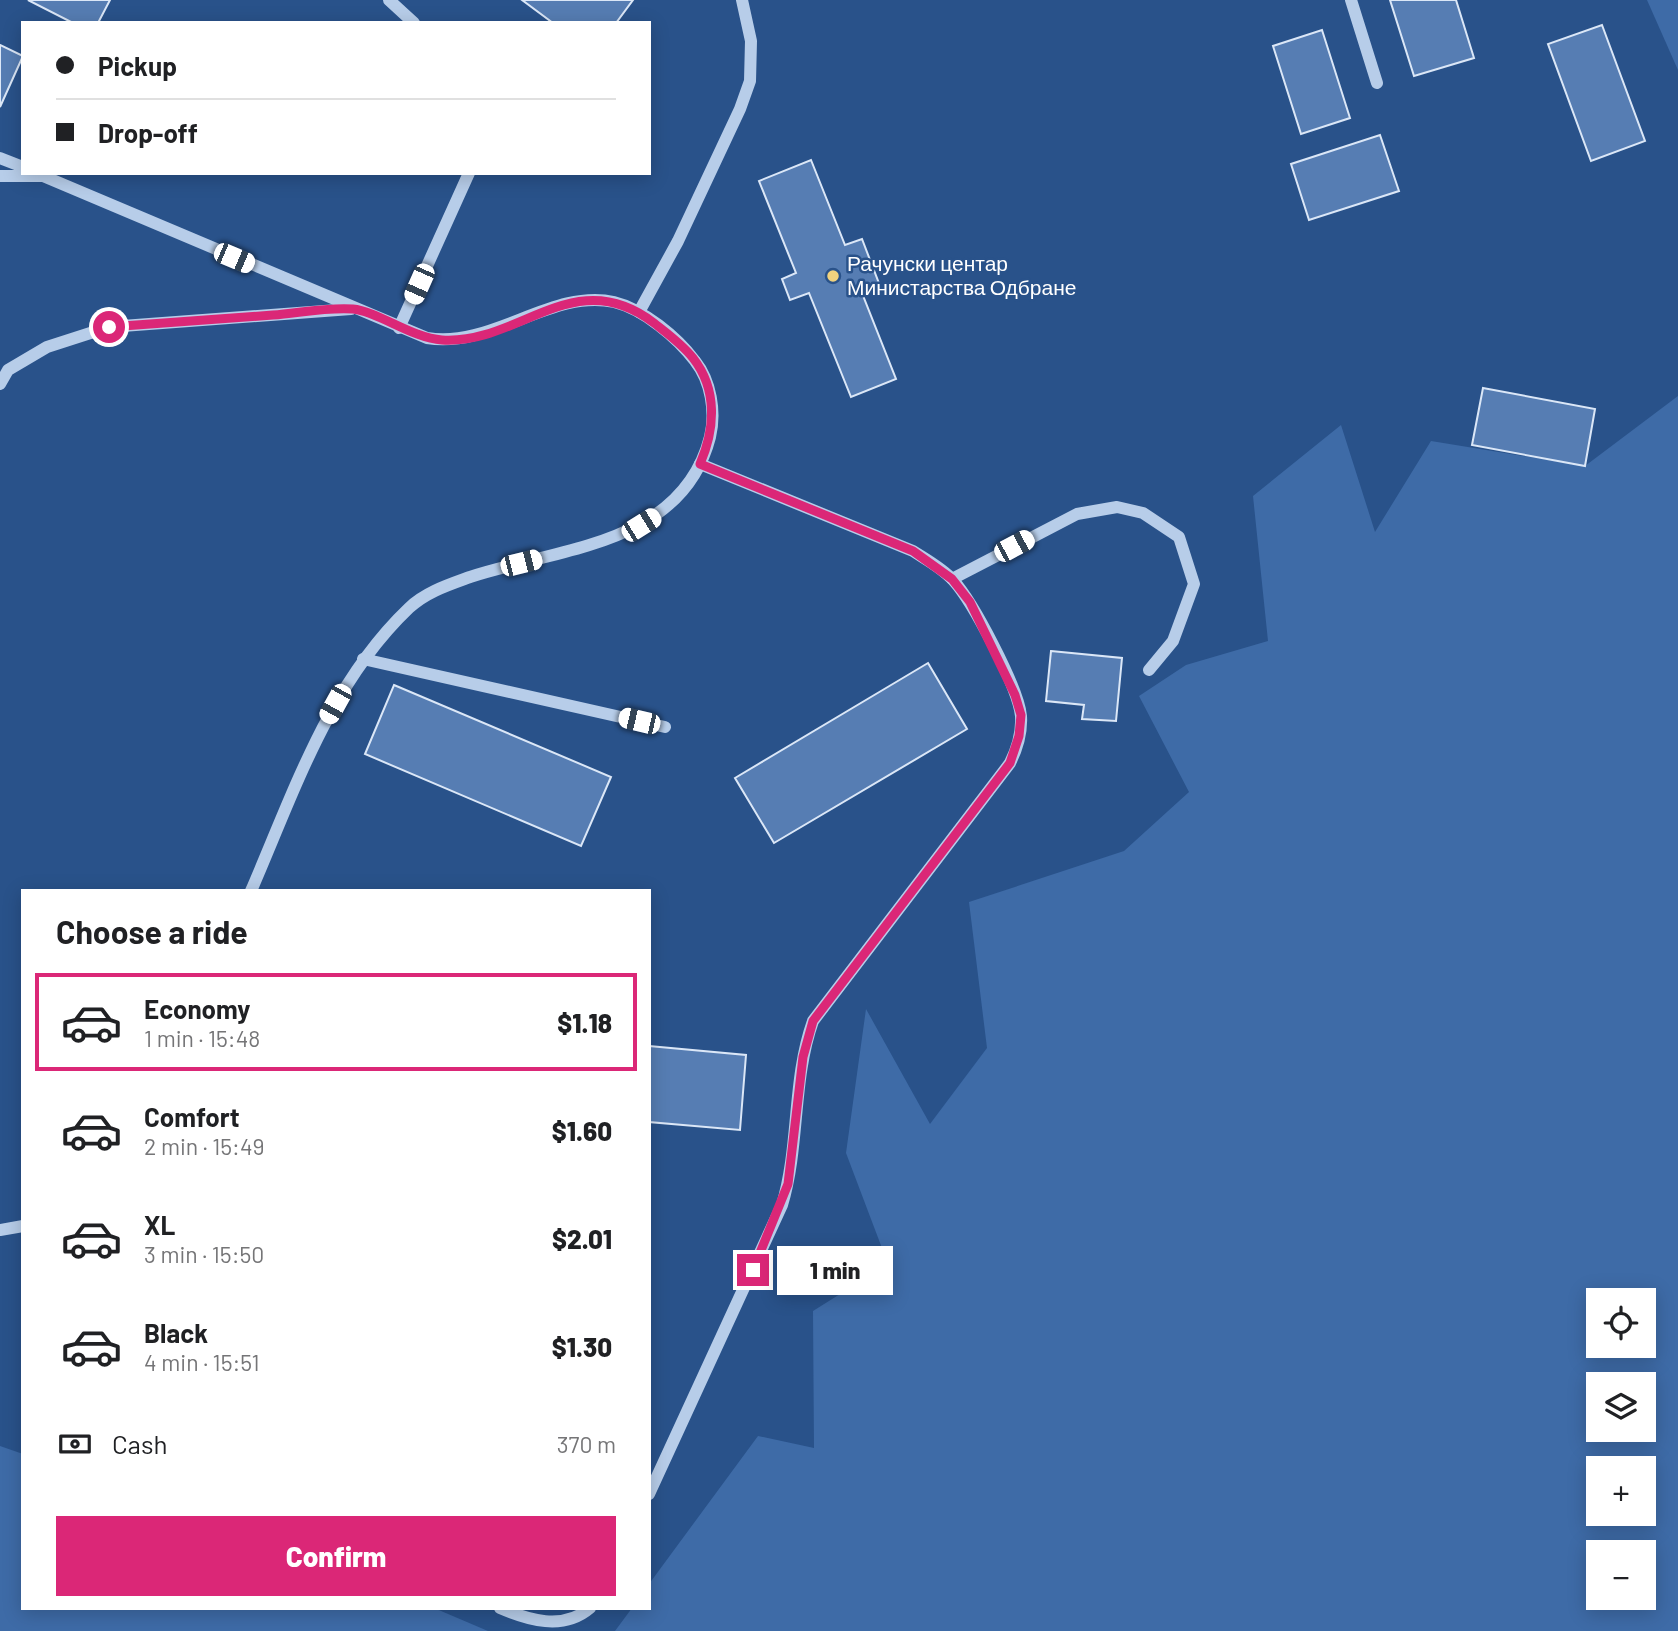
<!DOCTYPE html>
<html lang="en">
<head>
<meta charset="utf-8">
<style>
	:root { --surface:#fff; --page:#f6f6f6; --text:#202124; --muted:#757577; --line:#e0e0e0; --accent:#db2777 }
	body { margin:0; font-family:Barlow,sans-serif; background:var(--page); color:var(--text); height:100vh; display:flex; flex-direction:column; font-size:26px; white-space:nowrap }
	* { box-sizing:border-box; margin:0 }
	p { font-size:23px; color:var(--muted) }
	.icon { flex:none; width:38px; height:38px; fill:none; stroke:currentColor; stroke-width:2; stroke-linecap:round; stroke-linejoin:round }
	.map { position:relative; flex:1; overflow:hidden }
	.side { position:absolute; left:21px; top:889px; width:630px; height:721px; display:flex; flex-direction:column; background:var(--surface); border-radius:0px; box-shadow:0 4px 18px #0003 }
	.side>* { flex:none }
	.banner { position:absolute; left:21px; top:21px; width:630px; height:154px; border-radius:0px; box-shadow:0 4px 18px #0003; display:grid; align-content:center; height:154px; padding:0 35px; background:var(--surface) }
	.tools { position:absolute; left:1586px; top:1288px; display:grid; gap:14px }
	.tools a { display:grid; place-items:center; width:70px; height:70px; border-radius:0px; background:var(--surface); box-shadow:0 4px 18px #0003; font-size:35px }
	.end { position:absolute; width:32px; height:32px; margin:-16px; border:9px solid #db2777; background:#fff; box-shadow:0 0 0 4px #fff }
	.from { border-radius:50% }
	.bubble { position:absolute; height:49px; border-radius:0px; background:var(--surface); box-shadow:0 4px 18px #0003; font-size:23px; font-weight:800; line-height:49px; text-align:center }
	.car { position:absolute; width:21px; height:42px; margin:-21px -10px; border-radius:9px; box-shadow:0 0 5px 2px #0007; background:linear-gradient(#fff 24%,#345 0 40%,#fff 0 76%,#345 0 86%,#fff 0) }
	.banner b { display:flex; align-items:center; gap:24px; height:66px; font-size:26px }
	.banner b+b { border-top:2px solid var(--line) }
	.banner i { width:18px; height:18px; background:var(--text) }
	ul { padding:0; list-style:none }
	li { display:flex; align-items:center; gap:21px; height:98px; margin:0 14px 10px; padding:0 21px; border:4px solid transparent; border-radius:0px }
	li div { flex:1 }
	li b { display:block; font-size:26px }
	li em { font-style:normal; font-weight:800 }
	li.selected { border-color:var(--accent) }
	li>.icon { width:63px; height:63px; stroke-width:1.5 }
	h2 { padding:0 35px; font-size:32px; line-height:84px }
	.pay { display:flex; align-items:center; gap:18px; height:77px; padding:0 35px; font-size:26px }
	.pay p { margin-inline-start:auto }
	.primary-button { display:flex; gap:14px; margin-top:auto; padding:14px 35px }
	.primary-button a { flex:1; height:80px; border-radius:0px; background:var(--accent); color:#fff; font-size:28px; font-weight:800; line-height:80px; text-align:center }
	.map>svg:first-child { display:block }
	.green { fill:#3e6ba7; fill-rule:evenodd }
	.building { fill:#567db3; stroke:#dbe7f7; stroke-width:2 }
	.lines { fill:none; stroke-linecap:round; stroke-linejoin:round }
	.minor { stroke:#b7cde9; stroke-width:12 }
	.route { stroke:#db2777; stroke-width:9 }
	.poi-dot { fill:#f1d27e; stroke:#29528a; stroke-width:2.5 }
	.labels { text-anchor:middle; stroke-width:5; stroke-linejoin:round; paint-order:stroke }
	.poi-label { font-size:21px; fill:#fff; stroke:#29528a; text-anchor:start }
</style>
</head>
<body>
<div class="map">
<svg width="1678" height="1631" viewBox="0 0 1678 1631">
	<rect width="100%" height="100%" fill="#29528a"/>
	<g class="green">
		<polygon points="1647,0 1678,0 1678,70"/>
		<path d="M1678,396v1235h-1063l17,-23h17v-24l109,-148 56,12 -1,-137 75,-47 -42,-111 20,-144 64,115 57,-76 -18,-146 155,-51 65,-59 -50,-96 47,-31 82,-24 -15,-145 88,-71 34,107 56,-91 154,25zM1598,1300h45v46h-45zM1598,1384h45v46h-45zM1598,1468h45v46h-45zM1598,1552h45v46h-45z"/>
		<polygon points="0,1446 23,1454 23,1608 434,1608 488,1631 0,1631"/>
	</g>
	<g class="building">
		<polygon points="28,0 110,0 98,23 73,23"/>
		<polygon points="522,0 633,0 616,23 553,23"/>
		<polygon points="1390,0 1456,0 1474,58 1414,76"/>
		<polygon points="1602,25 1645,141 1591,161 1548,44"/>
		<polygon points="1322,30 1350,118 1301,134 1273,46"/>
		<polygon points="0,45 23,56 0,107"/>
		<polygon points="1380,135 1399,191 1309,220 1291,164"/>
		<polygon points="811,160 845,245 862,239 880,286 862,293 896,379 851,397 809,293 790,300 782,279 796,273 759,181"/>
		<polygon points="1483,388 1595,409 1585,466 1472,445"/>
		<polygon points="1051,651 1122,658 1116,721 1082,719 1084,705 1046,701"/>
		<polygon points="928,663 967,729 774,843 735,778"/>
		<polygon points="394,685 611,777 581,846 365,754"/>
		<polygon points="649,1046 746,1055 740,1130 649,1122"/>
	</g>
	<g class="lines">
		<g class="minor">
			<polyline points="389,0 414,23"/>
			<polyline points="1351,0 1377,83"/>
			<polyline points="0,158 23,167"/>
			<path d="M36,173l391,165c65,11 125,-50 187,-36 29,7 63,35 81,59 16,20 21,51 15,76 -28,109 -152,111 -240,140 -22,8 -44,15 -61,31 -80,76 -115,184 -158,283"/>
			<polyline points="0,176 42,176"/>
			<polyline points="639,312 678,241 740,109 750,81 751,41 742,0"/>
			<polyline points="399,328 469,173"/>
			<polyline points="0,384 8,370 47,347 109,327 351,309"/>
			<polyline points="952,579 1077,514 1117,507 1143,513 1179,537 1194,584 1173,641 1149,670"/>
			<polyline points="363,659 665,727"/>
			<polyline points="0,1230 23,1226"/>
			<path d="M649,1494l133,-289c18,-60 10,-125 31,-184l197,-258c7,-14 12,-31 11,-47 -3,-29 -48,-114 -68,-136 -11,-12 -26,-20 -40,-29l-213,-87"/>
			<path d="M500,1608c28,12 63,23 90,0"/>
		</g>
	</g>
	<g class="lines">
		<path class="route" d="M109,327c55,-4 109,-8 164,-12 26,-2 54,-8 80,-6 24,2 59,29 89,31 78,5 132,-78 212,-17 14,11 28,21 39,35 25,32 22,71 7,106l213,87 39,28 18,23 45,93 6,20 -2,21 -9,27 -197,258 -10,36 -15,127 -35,86"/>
	</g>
	<circle class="poi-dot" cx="833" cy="276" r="7"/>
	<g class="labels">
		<g class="poi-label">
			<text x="847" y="271">Рачунски центар<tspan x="847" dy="24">Министарства Одбране</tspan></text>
		</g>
	</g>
</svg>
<div class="tools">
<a><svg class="icon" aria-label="locate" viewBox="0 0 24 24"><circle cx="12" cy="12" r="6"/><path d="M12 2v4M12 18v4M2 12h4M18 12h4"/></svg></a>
<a><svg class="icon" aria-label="layers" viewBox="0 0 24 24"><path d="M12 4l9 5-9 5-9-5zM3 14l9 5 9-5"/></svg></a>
<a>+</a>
<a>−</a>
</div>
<i class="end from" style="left:109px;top:327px"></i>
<i class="end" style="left:753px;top:1270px"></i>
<div class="bubble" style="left:777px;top:1246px;width:116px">1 min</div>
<i class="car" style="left:234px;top:258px;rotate:113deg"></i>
<i class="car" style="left:419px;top:284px;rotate:204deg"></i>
<i class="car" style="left:641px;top:525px;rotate:58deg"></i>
<i class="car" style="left:1014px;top:546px;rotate:62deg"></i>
<i class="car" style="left:521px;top:563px;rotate:76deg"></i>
<i class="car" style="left:335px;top:704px;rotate:209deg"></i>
<i class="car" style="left:639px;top:721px;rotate:283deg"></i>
<div class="banner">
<b><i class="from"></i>Pickup</b>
<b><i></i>Drop-off</b>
</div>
<section class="side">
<h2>Choose a ride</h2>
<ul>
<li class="selected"><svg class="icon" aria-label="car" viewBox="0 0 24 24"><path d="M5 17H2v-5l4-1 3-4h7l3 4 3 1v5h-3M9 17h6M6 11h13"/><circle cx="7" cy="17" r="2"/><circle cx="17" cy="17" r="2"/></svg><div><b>Economy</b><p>1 min · 15:48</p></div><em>$1.18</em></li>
<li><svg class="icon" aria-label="car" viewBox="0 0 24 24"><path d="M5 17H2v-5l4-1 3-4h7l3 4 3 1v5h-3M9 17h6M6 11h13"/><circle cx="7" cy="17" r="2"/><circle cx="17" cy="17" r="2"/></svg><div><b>Comfort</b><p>2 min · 15:49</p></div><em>$1.60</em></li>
<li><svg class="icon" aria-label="car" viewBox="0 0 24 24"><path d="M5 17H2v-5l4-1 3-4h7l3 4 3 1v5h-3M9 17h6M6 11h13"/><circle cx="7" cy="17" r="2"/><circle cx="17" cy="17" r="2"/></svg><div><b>XL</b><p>3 min · 15:50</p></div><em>$2.01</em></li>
<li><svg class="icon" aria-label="car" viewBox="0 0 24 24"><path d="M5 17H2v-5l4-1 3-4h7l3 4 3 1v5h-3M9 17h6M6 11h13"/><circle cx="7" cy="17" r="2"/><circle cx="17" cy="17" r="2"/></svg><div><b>Black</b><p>4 min · 15:51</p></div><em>$1.30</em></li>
</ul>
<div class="pay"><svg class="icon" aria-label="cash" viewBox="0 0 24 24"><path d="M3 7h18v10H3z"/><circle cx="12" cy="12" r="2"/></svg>Cash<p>370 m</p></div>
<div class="primary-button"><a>Confirm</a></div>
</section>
</div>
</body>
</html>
